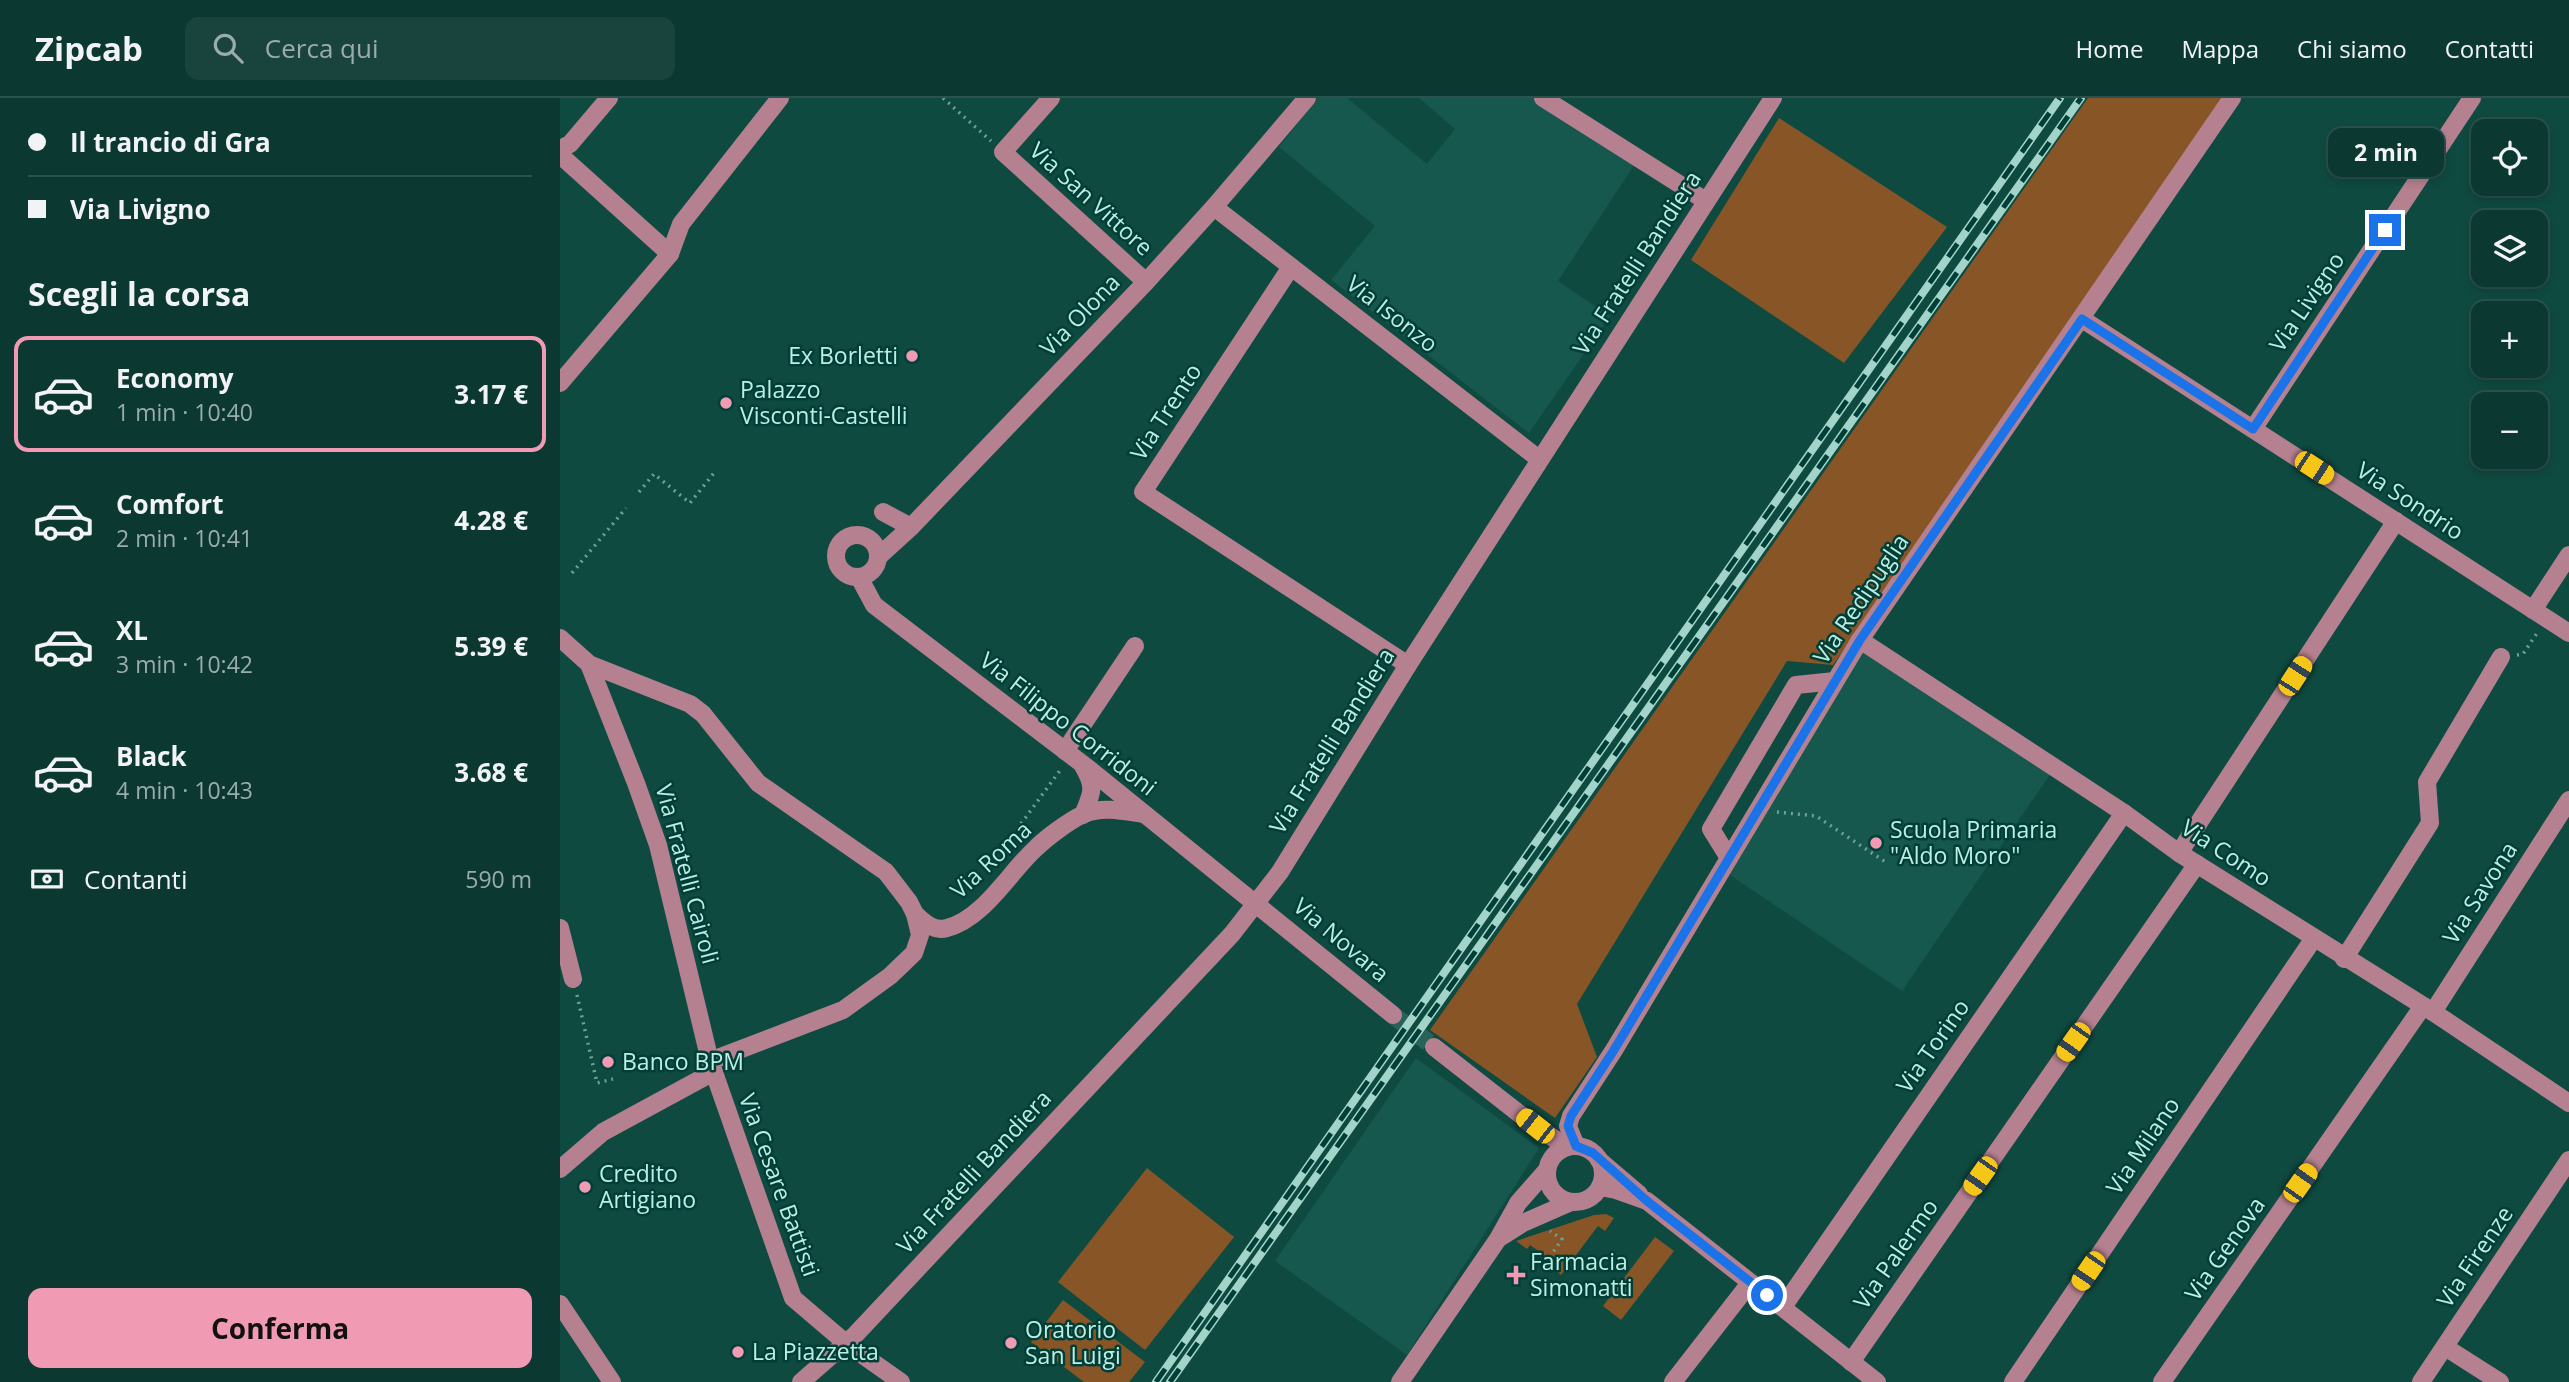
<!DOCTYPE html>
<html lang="it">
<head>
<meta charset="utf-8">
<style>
	:root { --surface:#0b3831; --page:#19433d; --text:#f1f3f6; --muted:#9aacab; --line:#2b524d; --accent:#f19ab4 }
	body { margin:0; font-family:"Open Sans",sans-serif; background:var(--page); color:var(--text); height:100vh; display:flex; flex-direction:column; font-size:26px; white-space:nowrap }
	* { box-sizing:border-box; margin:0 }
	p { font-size:23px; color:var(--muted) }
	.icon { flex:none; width:38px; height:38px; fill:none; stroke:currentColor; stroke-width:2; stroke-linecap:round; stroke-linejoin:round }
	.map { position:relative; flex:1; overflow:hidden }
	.drawer { display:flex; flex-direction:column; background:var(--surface); width:560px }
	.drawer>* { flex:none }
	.hud { display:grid; align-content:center; height:154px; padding:0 28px; background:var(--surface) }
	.fabs { position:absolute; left:1911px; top:21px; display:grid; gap:14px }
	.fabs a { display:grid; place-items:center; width:77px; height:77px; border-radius:14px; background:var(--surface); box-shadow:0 4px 10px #0003,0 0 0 2px var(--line); font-size:35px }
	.end { position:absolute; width:32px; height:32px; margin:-16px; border:9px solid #1a73e8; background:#fff; box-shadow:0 0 0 4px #fff }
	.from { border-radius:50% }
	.bubble { position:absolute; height:49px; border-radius:14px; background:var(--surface); box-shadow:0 4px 10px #0003,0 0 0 2px var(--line); font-size:23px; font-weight:700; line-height:49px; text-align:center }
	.car { position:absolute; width:21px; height:42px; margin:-21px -10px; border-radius:9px; box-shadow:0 0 5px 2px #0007; background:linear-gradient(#f5c518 24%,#345 0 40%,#f5c518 0 76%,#345 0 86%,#f5c518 0) }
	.hud b { display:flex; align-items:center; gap:24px; height:66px; font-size:26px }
	.hud b+b { border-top:2px solid var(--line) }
	.hud i { width:18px; height:18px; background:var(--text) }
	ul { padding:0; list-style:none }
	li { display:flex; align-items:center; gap:21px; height:116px; margin:0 14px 10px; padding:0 14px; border:4px solid transparent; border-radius:14px }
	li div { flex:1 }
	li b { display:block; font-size:26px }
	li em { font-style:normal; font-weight:700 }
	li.current { border-color:var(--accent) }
	li>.icon { width:63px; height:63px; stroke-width:1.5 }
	h2 { padding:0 28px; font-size:32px; line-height:84px }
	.pay { display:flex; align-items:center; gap:18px; height:77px; padding:0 28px; font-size:26px }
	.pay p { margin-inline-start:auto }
	.button { display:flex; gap:14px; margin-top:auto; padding:14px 28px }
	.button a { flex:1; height:80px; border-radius:14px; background:var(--accent); color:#111; font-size:28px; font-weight:700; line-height:80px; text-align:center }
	header { display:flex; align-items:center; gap:42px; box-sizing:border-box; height:98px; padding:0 35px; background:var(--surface); border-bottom:2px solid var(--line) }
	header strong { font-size:33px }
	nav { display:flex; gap:38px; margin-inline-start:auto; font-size:24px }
	.search { width:490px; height:63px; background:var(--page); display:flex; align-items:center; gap:18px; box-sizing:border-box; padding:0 24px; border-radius:14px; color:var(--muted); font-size:26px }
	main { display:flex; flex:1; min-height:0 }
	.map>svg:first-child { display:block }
	.built { fill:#16584e }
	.green { fill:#885527 }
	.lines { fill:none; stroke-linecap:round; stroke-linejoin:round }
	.minor-tunnel { stroke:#296259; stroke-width:18; stroke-dasharray:18 9; stroke-linecap:butt }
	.path { stroke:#6da298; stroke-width:3.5; stroke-dasharray:2 5; stroke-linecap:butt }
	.minor { stroke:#b5808f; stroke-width:18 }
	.rail-casing { stroke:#a3d4ca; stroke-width:8 }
	.rail { stroke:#003f37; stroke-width:5; stroke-dasharray:16; stroke-linecap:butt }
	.route { stroke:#1a73e8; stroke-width:9 }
	.poi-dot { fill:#f19ab4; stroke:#003f37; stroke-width:2.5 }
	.labels { text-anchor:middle; stroke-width:5; stroke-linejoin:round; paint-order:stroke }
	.street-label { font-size:23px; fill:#beede3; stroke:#003f37 }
	.poi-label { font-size:23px; fill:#beede3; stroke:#003f37; text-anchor:start }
</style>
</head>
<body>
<header>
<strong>Zipcab</strong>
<div class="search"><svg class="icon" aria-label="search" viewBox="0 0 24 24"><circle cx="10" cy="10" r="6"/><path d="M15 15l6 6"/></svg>Cerca qui</div>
<nav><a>Home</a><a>Mappa</a><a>Chi siamo</a><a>Contatti</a></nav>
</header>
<main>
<section class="drawer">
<div class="hud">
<b><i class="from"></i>Il trancio di Gra</b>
<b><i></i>Via Livigno</b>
</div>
<h2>Scegli la corsa</h2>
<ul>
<li class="current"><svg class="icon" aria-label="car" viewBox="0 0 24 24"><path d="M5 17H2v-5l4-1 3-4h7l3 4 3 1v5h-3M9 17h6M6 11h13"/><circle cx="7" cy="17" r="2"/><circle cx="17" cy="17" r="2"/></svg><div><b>Economy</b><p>1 min · 10:40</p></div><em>3.17 €</em></li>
<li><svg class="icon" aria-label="car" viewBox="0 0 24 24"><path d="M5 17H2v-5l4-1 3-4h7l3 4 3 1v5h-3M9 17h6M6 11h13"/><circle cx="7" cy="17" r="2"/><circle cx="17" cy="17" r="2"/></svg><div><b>Comfort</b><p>2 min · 10:41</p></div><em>4.28 €</em></li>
<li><svg class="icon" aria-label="car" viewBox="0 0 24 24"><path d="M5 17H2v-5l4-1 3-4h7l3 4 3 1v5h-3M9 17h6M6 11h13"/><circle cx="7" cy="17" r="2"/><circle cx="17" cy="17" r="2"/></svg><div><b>XL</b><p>3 min · 10:42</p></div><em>5.39 €</em></li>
<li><svg class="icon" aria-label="car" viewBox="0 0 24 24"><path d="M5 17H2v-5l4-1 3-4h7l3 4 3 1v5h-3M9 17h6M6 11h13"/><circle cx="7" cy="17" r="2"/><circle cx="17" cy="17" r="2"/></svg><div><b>Black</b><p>4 min · 10:43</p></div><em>3.68 €</em></li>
</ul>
<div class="pay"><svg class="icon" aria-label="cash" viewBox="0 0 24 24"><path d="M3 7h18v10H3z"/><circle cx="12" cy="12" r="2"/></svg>Contanti<p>590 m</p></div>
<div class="button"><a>Conferma</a></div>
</section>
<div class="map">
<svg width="2009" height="1284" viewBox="0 0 2009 1284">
	<rect width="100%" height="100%" fill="#0f4a41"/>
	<g class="built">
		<polygon points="758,0 787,0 867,66 895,31 859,0 998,0 1082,55 998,183 1050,218 969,335 771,182 815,128 719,49"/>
		<polygon points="1303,551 1491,675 1342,893 1170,777"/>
		<polygon points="856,960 979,1050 847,1257 715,1163"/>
	</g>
	<g class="green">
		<polygon points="1528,0 1668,0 1273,567 1227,563 1017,906 1037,959 995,1020 870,932"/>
		<polygon points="1219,20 1387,129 1284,265 1131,162"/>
		<polygon points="587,1070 674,1139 585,1252 498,1184"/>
		<polygon points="1046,1116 1054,1120 1045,1133 1038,1128 1001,1177 981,1160 983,1156 970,1147 967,1151 956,1143 1034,1117"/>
		<polygon points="1095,1139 1114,1153 1061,1222 1043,1208"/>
		<polygon points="503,1202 585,1264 569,1284 524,1284 471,1244"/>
	</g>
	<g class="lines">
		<polyline class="minor-tunnel" points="833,917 874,949"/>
		<g class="path">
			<polyline points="383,0 431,43"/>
			<polyline points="79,394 94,376 130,405 154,375"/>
			<polyline points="12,475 66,410"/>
			<polyline points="1957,557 1963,556 1977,535"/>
			<polyline points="1217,714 1256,718 1327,765"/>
			<polyline points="428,771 501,671"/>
			<polyline points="17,897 37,985 53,981"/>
			<polyline points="986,1165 1002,1141 990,1133"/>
		</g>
		<g class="minor">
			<polyline points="491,0 443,54 586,184"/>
			<polyline points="983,0 1146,103"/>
			<polyline points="0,51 10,46 49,0"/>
			<polyline points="0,57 110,156"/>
			<polyline points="654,109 979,361"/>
			<polyline points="731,169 583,394 848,567"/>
			<polyline points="1522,221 2009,535"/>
			<polyline points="0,285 110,156 121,126 220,0"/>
			<polyline points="1693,331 1912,0"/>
			<polyline points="323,414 351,429"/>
			<circle cx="297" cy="458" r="21"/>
			<polyline points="318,459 351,429 586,184 654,109 747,0"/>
			<polyline points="299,479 314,507 529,671 833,917"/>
			<polyline points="1973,512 2009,457"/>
			<polyline points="0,540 29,566 130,606 143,616 198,685 326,774 349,804 355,816 360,837 354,855 330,878 283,912 150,963"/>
			<polyline points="1300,542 1564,715 1619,755 1873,914 2009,1005"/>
			<polyline points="29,566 76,685 98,747 150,963 233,1200 287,1246 341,1284"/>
			<polyline points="505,653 575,548"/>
			<path d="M523,717c9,-22 13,-27 0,-49"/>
			<polyline points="1619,755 1836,423"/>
			<polyline points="1169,760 1151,731 1236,587 1275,583"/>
			<path d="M355,816c9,8 18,18 32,14 36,-9 62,-55 88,-79 11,-11 35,-29 49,-35 18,-8 40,-3 59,0"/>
			<polyline points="0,830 13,881"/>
			<polyline points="1784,861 1870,725 1867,684 1941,559"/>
			<polyline points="1873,914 2009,702"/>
			<polyline points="874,949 975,1028 1007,1049"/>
			<polyline points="1016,1048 1008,1028 1011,1018 1054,952 1300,542 1672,0"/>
			<circle cx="1015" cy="1076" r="28"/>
			<polyline points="1039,1062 1079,1096"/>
			<polyline points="0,1071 43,1034 148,977 153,972"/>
			<polyline points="1040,1089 1056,1092 1087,1103 1317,1284"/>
			<polyline points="941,1139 963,1125 1011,1104"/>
			<polyline points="0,1206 52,1284"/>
			<polyline points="1223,1209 1564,715"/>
			<polyline points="1885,1249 1940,1284"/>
			<polyline points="1291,1264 1637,766"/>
			<polyline points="241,1284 295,1237 672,836 720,774 848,567 1213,0"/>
			<polyline points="840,1284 938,1141 958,1105 987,1072"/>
			<polyline points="1113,1284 1190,1185"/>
			<polyline points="1453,1284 1754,840"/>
			<polyline points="1602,1284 1863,908"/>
			<polyline points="1861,1284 2009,1062"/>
		</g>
		<g class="rail-casing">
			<g id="rail">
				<polyline points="596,1284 1500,0"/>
				<polyline points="610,1284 1521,0"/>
			</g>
		</g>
		<use href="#rail" class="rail"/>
	</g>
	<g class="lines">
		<polyline class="route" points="1207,1197 1087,1103 1033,1055 1016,1048 1008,1028 1011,1018 1054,952 1300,542 1522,221 1693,331 1825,132"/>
	</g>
	<g class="poi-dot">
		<circle cx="352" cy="258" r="7"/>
		<circle cx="166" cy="305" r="7"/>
		<circle cx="1316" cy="745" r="7"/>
		<circle cx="48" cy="964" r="7"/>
		<circle cx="25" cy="1089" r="7"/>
		<path d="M952.5 1166.5h7v7h7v7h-7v7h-7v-7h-7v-7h7z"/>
		<circle cx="451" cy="1245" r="7"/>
		<circle cx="178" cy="1254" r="7"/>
	</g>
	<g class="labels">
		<g class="street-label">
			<text transform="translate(531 101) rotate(42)" y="8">Via San Vittore</text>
			<text transform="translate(1077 165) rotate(-57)" y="8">Via Fratelli Bandiera</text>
			<text transform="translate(1747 204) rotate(-56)" y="8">Via Livigno</text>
			<text transform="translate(832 216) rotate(38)" y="8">Via Isonzo</text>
			<text transform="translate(520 217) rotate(-46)" y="8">Via Olona</text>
			<text transform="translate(606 314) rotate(-57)" y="8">Via Trento</text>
			<text transform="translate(1850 403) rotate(33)" y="8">Via Sondrio</text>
			<text transform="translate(1301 501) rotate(-56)" y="8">Via Redipuglia</text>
			<text transform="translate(508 626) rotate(38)" y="8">Via Filippo Corridoni</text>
			<text transform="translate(772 643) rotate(-58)" y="8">Via Fratelli Bandiera</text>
			<text transform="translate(1666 755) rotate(33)" y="8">Via Como</text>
			<text transform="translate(431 762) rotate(-43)" y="8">Via Roma</text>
			<text transform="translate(127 776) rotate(75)" y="8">Via Fratelli Cairoli</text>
			<text transform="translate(1920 795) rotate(-57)" y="8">Via Savona</text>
			<text transform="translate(781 842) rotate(40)" y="8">Via Novara</text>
			<text transform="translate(1373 948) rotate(-55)" y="8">Via Torino</text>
			<text transform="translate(1583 1048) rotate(-56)" y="8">Via Milano</text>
			<text transform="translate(414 1074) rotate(-47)" y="8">Via Fratelli Bandiera</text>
			<text transform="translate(219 1087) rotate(70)" y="8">Via Cesare Battisti</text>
			<text transform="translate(1665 1151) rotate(-55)" y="8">Via Genova</text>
			<text transform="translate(1336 1156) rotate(-55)" y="8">Via Palermo</text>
			<text transform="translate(1915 1159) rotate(-56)" y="8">Via Firenze</text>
		</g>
		<g class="poi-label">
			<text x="338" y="266" text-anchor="end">Ex Borletti</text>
			<text x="180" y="300">Palazzo<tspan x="180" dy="26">Visconti-Castelli</tspan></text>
			<text x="1330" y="740">Scuola Primaria<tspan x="1330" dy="26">"Aldo Moro"</tspan></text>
			<text x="62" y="972">Banco BPM</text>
			<text x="39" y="1084">Credito<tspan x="39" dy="26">Artigiano</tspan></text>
			<text x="970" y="1172">Farmacia<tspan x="970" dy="26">Simonatti</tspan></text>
			<text x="465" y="1240">Oratorio<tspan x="465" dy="26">San Luigi</tspan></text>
			<text x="192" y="1262">La Piazzetta</text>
		</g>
	</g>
</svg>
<div class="fabs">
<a><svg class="icon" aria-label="locate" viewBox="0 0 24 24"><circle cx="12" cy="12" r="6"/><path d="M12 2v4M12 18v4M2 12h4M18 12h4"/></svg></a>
<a><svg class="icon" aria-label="layers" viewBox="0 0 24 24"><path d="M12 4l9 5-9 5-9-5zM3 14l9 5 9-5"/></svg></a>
<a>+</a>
<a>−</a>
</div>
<i class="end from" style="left:1207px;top:1197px"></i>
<i class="end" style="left:1825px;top:132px"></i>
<div class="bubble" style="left:1768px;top:30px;width:116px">2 min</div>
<i class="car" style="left:1754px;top:370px;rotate:123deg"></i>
<i class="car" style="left:1735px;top:578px;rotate:33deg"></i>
<i class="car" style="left:1513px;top:944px;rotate:215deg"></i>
<i class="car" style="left:975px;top:1028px;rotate:308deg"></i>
<i class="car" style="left:1420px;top:1078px;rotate:215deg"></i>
<i class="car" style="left:1740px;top:1085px;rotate:35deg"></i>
<i class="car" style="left:1528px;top:1173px;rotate:214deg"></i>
</div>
</main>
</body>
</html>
